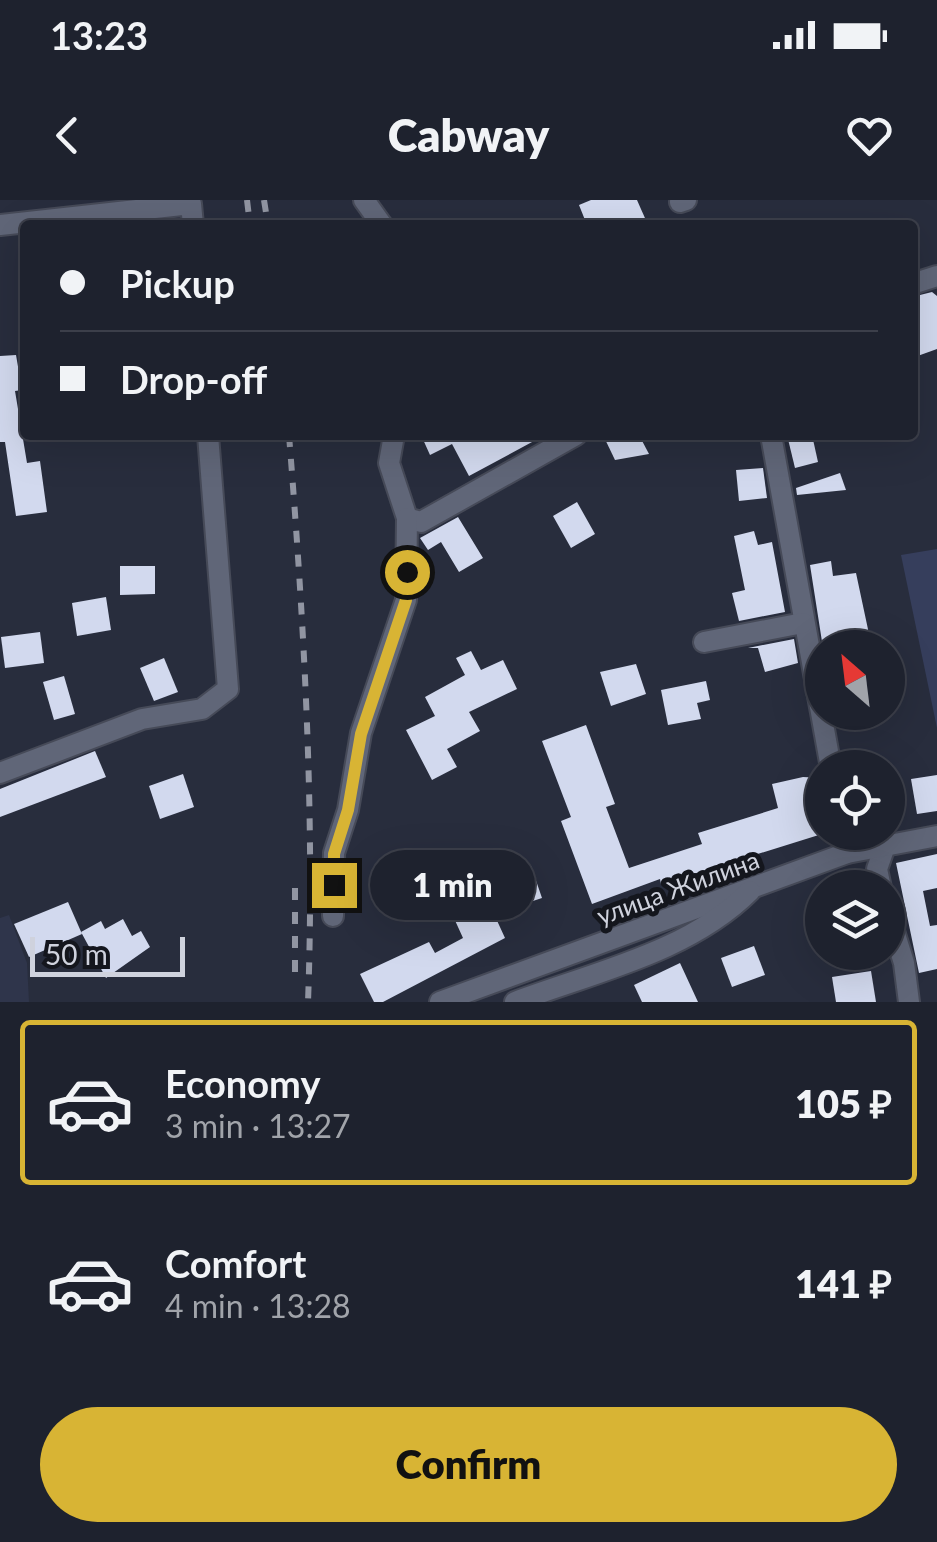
<!DOCTYPE html>
<html lang="en">
<head>
<meta charset="utf-8">
<style>
	:root { --surface:#1e222e; --page:#2b2f3a; --text:#f1f3f6; --muted:#a1a4aa; --line:#3c3f4a; --accent:#d8b434 }
	body { margin:0; font-family:Lato,sans-serif; background:var(--page); color:var(--text); height:100vh; display:flex; flex-direction:column; font-size:38px; white-space:nowrap }
	* { box-sizing:border-box; margin:0 }
	p { font-size:32px; color:var(--muted) }
	.icon { flex:none; width:55px; height:55px; fill:none; stroke:currentColor; stroke-width:2; stroke-linecap:round; stroke-linejoin:round }
	.map { position:relative; height:802px; overflow:hidden }
	.drawer { display:flex; flex-direction:column; background:var(--surface); flex:1 }
	.drawer>* { flex:none }
	.guide { position:absolute; left:20px; top:20px; width:898px; height:220px; border-radius:10px; box-shadow:0 10px 40px #0002,0 0 0 2px var(--line); display:grid; align-content:center; height:220px; padding:0 40px; background:var(--surface) }
	.needle { width:65px; rotate:332deg }
	.tools { position:absolute; left:805px; top:430px; display:grid; gap:20px }
	.tools a { display:grid; place-items:center; width:100px; height:100px; border-radius:50%; background:var(--surface); box-shadow:0 10px 40px #0002,0 0 0 2px var(--line); font-size:50px }
	.scale { position:absolute; left:30px; bottom:25px; width:155px; box-sizing:border-box; padding-left:10px; border:5px solid #cfd2dd; border-top:0; font-size:28px; line-height:35px; white-space:nowrap; color:#cfd2dd; -webkit-text-stroke:8px #14161d; paint-order:stroke }
	.end { position:absolute; width:45px; height:45px; margin:-22px; border:12px solid #d8b434; background:#111; box-shadow:0 0 0 5px #111 }
	.from { border-radius:50% }
	.bubble { position:absolute; height:70px; border-radius:35px; background:var(--surface); box-shadow:0 10px 40px #0002,0 0 0 2px var(--line); font-size:32px; font-weight:800; line-height:70px; text-align:center }
	.guide b { display:flex; align-items:center; gap:35px; height:95px; font-size:38px }
	.guide b+b { border-top:2px solid var(--line) }
	.guide i { width:25px; height:25px; background:var(--text) }
	ul { padding:18px 0 0; list-style:none }
	li { display:flex; align-items:center; gap:30px; height:165px; margin:0 20px 15px; padding:0 20px; border:5px solid transparent; border-radius:10px }
	li div { flex:1 }
	li b { display:block; font-size:38px }
	li em { font-style:normal; font-weight:800 }
	li.selected { border-color:var(--accent) }
	li>.icon { width:90px; height:90px; stroke-width:1.5 }
	.action { display:flex; gap:20px; margin-top:auto; padding:20px 40px }
	.action a { flex:1; height:115px; border-radius:60px; background:var(--accent); color:#111; font-size:40px; font-weight:800; line-height:115px; text-align:center }
	.status { display:flex; justify-content:space-between; align-items:center; height:70px; padding:0 50px; background:var(--surface); direction:ltr }
	.status svg { height:28px; fill:currentColor }
	header { display:flex; justify-content:space-between; align-items:center; height:130px; padding:0 40px; background:var(--surface); font-size:45px; font-weight:800 }
	.map>svg:first-child { display:block }
	.built { fill:#2f354b }
	.green { fill:#363e5c }
	.building { fill:#d2d9ee }
	.lines { fill:none; stroke-linecap:round; stroke-linejoin:round }
	.minor-casing { stroke:#464a58; stroke-width:24 }
	.minor { stroke:#606678; stroke-width:20 }
	.rail { stroke:#9195a2; stroke-width:6; stroke-dasharray:12 12; stroke-linecap:butt }
	.route { stroke:#d8b434; stroke-width:12 }
	.labels { text-anchor:middle; stroke-width:10; stroke-linejoin:round; paint-order:stroke }
	.street-label { font-size:25px; fill:#cfd2dd; stroke:#14161d }
</style>
</head>
<body>
<div class="status"><b>13:23</b><svg viewBox="0 0 49 12"><path d="M0 12V9h3v3zM5 12V6h3v6zM10 12V3h3v9zM15 12V0h3v12zM26 1h20v11H26zM47 4h2v5h-2z"/></svg></div>
<header><svg class="icon" aria-label="back" viewBox="0 0 24 24"><path d="M15 5l-7 7 7 7"/></svg>Cabway<svg class="icon" aria-label="heart" viewBox="0 0 24 24"><path d="M12 20l-8-8c-3-5 5-10 8-4 3-6 11-1 8 4z"/></svg></header>
<div class="map">
<svg width="937" height="802" viewBox="0 0 937 802">
	<rect width="100%" height="100%" fill="#282d3d"/>
	<polygon class="built" points="9,715 27,763 29,802 0,802 0,718"/>
	<polygon class="green" points="937,349 937,528 901,355"/>
	<g class="building">
		<polygon points="591,0 637,0 648,25 587,25 579,5"/>
		<polygon points="932,92 937,96 937,149 912,158 912,97"/>
		<polygon points="16,155 22,190 15,191 27,263 40,261 47,312 16,316 5,242 0,242 0,156"/>
		<polygon points="421,235 545,235 469,276 452,244 430,255"/>
		<polygon points="603,235 639,235 649,254 615,260"/>
		<polygon points="787,235 812,235 818,262 795,268"/>
		<polygon points="763,268 767,298 739,301 736,270"/>
		<polygon points="840,273 846,290 797,295 796,288"/>
		<polygon points="577,302 595,334 571,348 553,316"/>
		<polygon points="458,317 483,358 459,372 441,342 428,350 420,338"/>
		<polygon points="754,331 758,345 772,342 785,412 739,421 732,393 745,390 734,336"/>
		<polygon points="831,361 833,376 856,373 869,434 852,437 854,448 823,448 810,365"/>
		<polygon points="120,366 155,366 155,394 120,395"/>
		<polygon points="106,397 111,430 77,436 72,403"/>
		<polygon points="40,432 44,463 5,468 1,437"/>
		<polygon points="794,439 798,463 765,472 758,448 748,448"/>
		<polygon points="471,451 481,470 503,460 517,489 469,512 480,531 447,549 457,567 432,580 406,530 435,516 425,497 465,475 456,458"/>
		<polygon points="164,458 178,492 154,501 140,468"/>
		<polygon points="636,464 646,494 611,506 600,472"/>
		<polygon points="64,476 75,514 54,520 43,482"/>
		<polygon points="706,481 710,500 697,503 701,519 668,525 661,490"/>
		<polygon points="586,525 615,604 606,607 629,668 702,644 698,633 778,608 772,584 803,577 822,578 822,634 661,684 660,679 592,704 561,621 571,617 542,541"/>
		<polygon points="95,551 106,577 0,617 0,589"/>
		<polygon points="183,574 194,607 160,619 149,586"/>
		<polygon points="937,575 937,611 917,614 911,579"/>
		<polygon points="937,654 937,688 923,691 930,726 937,725 937,769 919,773 896,663"/>
		<polygon points="531,666 542,698 494,714 505,738 383,802 374,802 360,774 429,742 435,753 463,738 448,705 500,681 499,677"/>
		<polygon points="68,702 82,734 29,757 14,724"/>
		<polygon points="123,719 132,736 141,731 150,747 106,778 81,732 101,721 105,729"/>
		<polygon points="754,746 765,775 732,787 721,758"/>
		<polygon points="680,763 698,802 642,802 634,785"/>
		<polygon points="871,771 876,802 836,802 832,777"/>
	</g>
	<g class="lines">
		<g class="minor-casing">
			<g id="minor">
				<polyline points="364,0 382,25"/>
				<polyline points="680,2 686,0"/>
				<polyline points="0,25 191,4 193,25"/>
				<polyline points="912,84 937,76"/>
				<polyline points="394,235 389,263 407,318 421,322 576,235"/>
				<polyline points="771,235 831,568"/>
				<polyline points="704,442 803,423"/>
				<polyline points="0,573 142,519 202,509 228,489 208,235"/>
				<polyline points="843,632 847,653"/>
				<polyline points="881,688 877,669 885,646"/>
				<polyline points="888,712 904,763 909,802"/>
				<polyline points="333,716 334,653 348,610 361,533 406,400 407,318"/>
				<polyline points="440,802 847,653 937,636"/>
				<path d="M515,802c80,-30 174,-50 235,-111"/>
			</g>
		</g>
		<use href="#minor" class="minor"/>
		<g class="rail">
			<polyline points="247,0 250,25"/>
			<polyline points="264,0 268,25"/>
			<path d="M289,235c15,188 26,378 19,567"/>
			<polyline points="295,772 295,687"/>
		</g>
	</g>
	<g class="lines">
		<polyline class="route" points="334,685 334,654 348,610 361,534 406,400 407,372"/>
	</g>
	<g class="labels">
		<g class="street-label">
			<text transform="translate(678 688) rotate(-20)" y="9">улица Жилина</text>
		</g>
	</g>
</svg>
<div class="tools">
<a><svg class="needle" viewBox="-14 -14 28 28"><path d="M0-13l5 13h-10z" fill="#e53935"/><path d="M0 13l5-13h-10z" fill="#a1a4aa"/></svg></a>
<a><svg class="icon" aria-label="locate" viewBox="0 0 24 24"><circle cx="12" cy="12" r="6"/><path d="M12 2v4M12 18v4M2 12h4M18 12h4"/></svg></a>
<a><svg class="icon" aria-label="layers" viewBox="0 0 24 24"><path d="M12 4l9 5-9 5-9-5zM3 14l9 5 9-5"/></svg></a>
</div>
<div class="scale">50 m</div>
<i class="end from" style="left:407px;top:372px"></i>
<i class="end" style="left:334px;top:685px"></i>
<div class="bubble" style="left:370px;top:650px;width:165px">1 min</div>
<div class="guide">
<b><i class="from"></i>Pickup</b>
<b><i></i>Drop-off</b>
</div>
</div>
<section class="drawer">
<ul>
<li class="selected"><svg class="icon" aria-label="car" viewBox="0 0 24 24"><path d="M5 17H2v-5l4-1 3-4h7l3 4 3 1v5h-3M9 17h6M6 11h13"/><circle cx="7" cy="17" r="2"/><circle cx="17" cy="17" r="2"/></svg><div><b>Economy</b><p>3 min · 13:27</p></div><em>105 ₽</em></li>
<li><svg class="icon" aria-label="car" viewBox="0 0 24 24"><path d="M5 17H2v-5l4-1 3-4h7l3 4 3 1v5h-3M9 17h6M6 11h13"/><circle cx="7" cy="17" r="2"/><circle cx="17" cy="17" r="2"/></svg><div><b>Comfort</b><p>4 min · 13:28</p></div><em>141 ₽</em></li>
</ul>
<div class="action"><a>Confirm</a></div>
</section>
</body>
</html>
